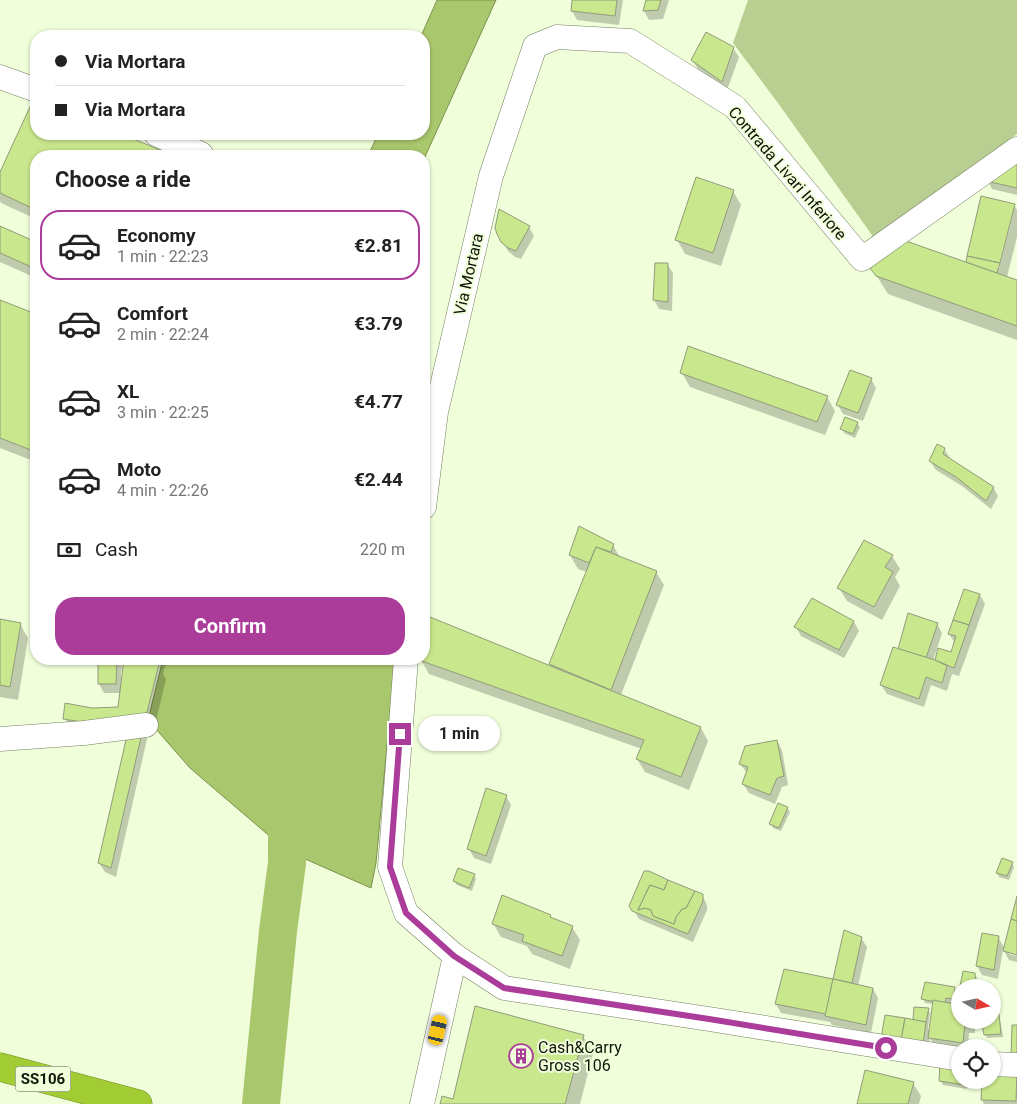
<!DOCTYPE html>
<html lang="en">
<head>
<meta charset="utf-8">
<style>
	:root { --surface:#fff; --page:#f2f2f2; --text:#222; --muted:#767676; --line:#e0e0e0; --accent:#ab3c9a }
	body { margin:0; font-family:Roboto,sans-serif; background:var(--page); color:var(--text); height:100vh; display:flex; flex-direction:column; font-size:19px; white-space:nowrap }
	* { box-sizing:border-box; margin:0 }
	p { font-size:16px; color:var(--muted) }
	.icon { flex:none; width:28px; height:28px; fill:none; stroke:currentColor; stroke-width:2; stroke-linecap:round; stroke-linejoin:round }
	.map { position:relative; flex:1; overflow:hidden }
	.drawer { position:absolute; left:30px; top:150px; width:400px; height:515px; display:flex; flex-direction:column; background:var(--surface); border-radius:20px; box-shadow:0 1px 4px #0004 }
	.drawer>* { flex:none }
	.top-card { position:absolute; left:30px; top:30px; width:400px; height:110px; border-radius:20px; box-shadow:0 1px 4px #0004; display:grid; align-content:center; height:110px; padding:0 25px; background:var(--surface) }
	.needle { width:32px; rotate:99deg }
	.buttons { position:absolute; left:951px; top:979px; display:grid; gap:10px }
	.buttons a { display:grid; place-items:center; width:50px; height:50px; border-radius:50%; background:var(--surface); box-shadow:0 1px 4px #0004; font-size:25px }
	.end { position:absolute; width:22px; height:22px; margin:-11px; border:6px solid #ab3c9a; background:#fff; box-shadow:0 0 0 2px #fff }
	.from { border-radius:50% }
	.bubble { position:absolute; height:35px; border-radius:18px; background:var(--surface); box-shadow:0 1px 4px #0004; font-size:16px; font-weight:700; line-height:35px; text-align:center }
	.car { position:absolute; width:15px; height:30px; margin:-15px -8px; border-radius:6px; box-shadow:0 0 4px 1px #0007; background:linear-gradient(#f5c518 24%,#345 0 40%,#f5c518 0 76%,#345 0 86%,#f5c518 0) }
	.top-card b { display:flex; align-items:center; gap:18px; height:48px; font-size:19px }
	.top-card b+b { border-top:1px solid var(--line) }
	.top-card i { width:12px; height:12px; background:var(--text) }
	ul { padding:0; list-style:none }
	li { display:flex; align-items:center; gap:15px; height:70px; margin:0 10px 8px; padding:0 15px; border:2px solid transparent; border-radius:20px }
	li div { flex:1 }
	li b { display:block; font-size:19px }
	li em { font-style:normal; font-weight:700 }
	li.active { border-color:var(--accent) }
	li>.icon { width:45px; height:45px; stroke-width:1.5 }
	h2 { padding:0 25px; font-size:22px; line-height:60px }
	.pay { display:flex; align-items:center; gap:12px; height:55px; padding:0 25px; font-size:19px }
	.pay p { margin-inline-start:auto }
	.action { display:flex; gap:10px; margin-top:auto; padding:10px 25px }
	.action a { flex:1; height:58px; border-radius:20px; background:var(--accent); color:#fff; font-size:20px; font-weight:700; line-height:58px; text-align:center }
	.map>svg:first-child { display:block }
	.green { fill:#b9cf91 }
	.water { fill:#a9c76d; stroke:#7c924f }
	.shadow { fill:#0003; fill-rule:evenodd }
	.lines { fill:none; stroke-linecap:round; stroke-linejoin:round }
	.river { stroke:#a9c76d; stroke-width:38 }
	.building { fill:#c9e78d; stroke:#909c7b }
	.minor-casing { stroke:#747f60; stroke-width:25 }
	.highway-casing { stroke:#708c25; stroke-width:29 }
	.minor { stroke:#fff; stroke-width:24 }
	.highway { stroke:#a2cc33; stroke-width:28 }
	.route { stroke:#ab3c9a; stroke-width:6 }
	.labels { text-anchor:middle; stroke-width:4; stroke-linejoin:round; paint-order:stroke }
	.shield { fill:#f0feda; stroke:#555c48; stroke-width:1 }
	.shield-label { font-size:15px; font-weight:bold; fill:#12160a }
	.street-label { font-size:16px; fill:#12160a; stroke:#f0feda }
	.poi-label { font-size:16px; fill:#12160a; stroke:#f0feda; text-anchor:start }
</style>
</head>
<body>
<div class="map">
<svg width="1017" height="1104" viewBox="0 0 1017 1104">
	<rect width="100%" height="100%" fill="#f0feda"/>
	<polygon class="green" points="748,0 1017,0 1017,134 874,238 778,103 733,43"/>
	<g class="water">
		<polygon points="437,0 496,0 424,159 424,156 368,156 378,134 424,134 424,36 421,36"/>
		<polygon points="163,659 395,659 376,863 371,888 287,851 190,768 148,720"/>
	</g>
	<g class="shadow">
		<polygon points="573,0 623,0 619,25 577,20 572,11"/>
		<polygon points="648,0 669,0 663,19 649,20 644,11"/>
		<polygon points="733,48 739,57 727,90 698,69 692,60"/>
		<polygon points="36,98 36,134 119,134 171,156 36,156 36,219 1,203 0,201 0,175"/>
		<polygon points="1017,160 1017,195 992,189 988,181"/>
		<polygon points="733,191 741,205 721,266 685,254 677,240"/>
		<path d="M1014,205l3,5v27l-10,40 10,4v59l-129,-46 -17,-27 96,-3 1,-8zM1011,214h2l-14,55h-2z"/>
		<polygon points="0,227 36,243 36,278 0,262"/>
		<polygon points="529,227 534,236 521,259 515,257 508,251 502,241"/>
		<polygon points="667,264 673,273 672,311 659,309 654,300"/>
		<polygon points="0,301 36,315 36,462 0,448"/>
		<polygon points="682,373 827,397 835,411 825,435 690,387"/>
		<polygon points="871,379 876,388 863,421 843,414 838,405"/>
		<polygon points="857,423 860,427 855,438 844,433 842,429"/>
		<polygon points="944,449 950,458 949,459 993,487 998,496 991,509 962,486 936,470 930,461"/>
		<polygon points="580,528 613,545 619,556 656,572 664,585 621,695 701,728 708,741 689,790 645,772 637,759 642,749 429,674 421,660 424,659 426,617 550,666 587,572 578,569 570,555"/>
		<polygon points="892,556 900,569 895,577 900,586 882,620 847,601 839,588"/>
		<polygon points="980,595 985,604 959,676 952,674 947,691 931,685 924,707 887,694 881,685 899,651 937,624 942,633 933,661 936,661 939,649 951,653 955,643 949,634"/>
		<polygon points="0,621 20,624 28,638 18,700 0,697"/>
		<polygon points="854,622 859,631 844,658 801,636 796,627"/>
		<path d="M100,659h24l19,3 -1,-3h25l-4,15 3,5 -12,50 -11,2 4,8 -31,138 -11,-5 -6,-9 30,-131h-57l-7,-14 27,-9 27,-1 2,-15h-17l-5,-9zM123,663h2l-3,18h-1v-9z"/>
		<polygon points="777,741 782,750 788,785 782,787 775,804 749,793 743,784 747,773 740,764"/>
		<polygon points="506,796 511,805 491,864 474,858 469,849"/>
		<polygon points="787,808 790,812 781,831 773,828 771,824"/>
		<polygon points="1012,863 1014,867 1009,880 999,877 997,873"/>
		<polygon points="474,875 476,879 472,891 457,885 454,881"/>
		<polygon points="702,895 707,905 707,910 693,942 639,919 631,906"/>
		<polygon points="1017,901 1017,954 1009,952 1009,954 1017,956 1017,962 1009,960 1003,949 998,979 982,975 977,966 998,937 1005,949"/>
		<polygon points="550,916 552,919 572,927 580,940 570,969 532,954 527,946 501,937 493,923"/>
		<polygon points="845,932 861,938 867,947 858,986 873,989 878,998 871,1033 832,1025 830,1022 781,1013 776,1004 834,981"/>
		<polygon points="974,974 977,978 978,988 961,988"/>
		<polygon points="954,989 957,993 955,1005 960,1006 960,1020 975,1020 975,1033 969,1033 968,1048 935,1047 930,1038 927,1054 915,1022 928,1009 930,1013 928,1028 930,1032 934,1004 925,1003 923,998"/>
		<polygon points="998,1015 1000,1019 1003,1037 987,1038 985,1034 983,1020 992,1020"/>
		<polygon points="583,1036 593,1054 580,1104 441,1104 454,1100"/>
		<polygon points="1017,1072 1017,1104 984,1104 982,1100 983,1080 992,1080"/>
		<polygon points="940,1080 967,1080 967,1089 943,1085"/>
		<polygon points="913,1083 921,1096 919,1104 859,1104"/>
	</g>
	<g class="lines">
		<polyline class="river" points="261,1104 278,931 287,863 287,800"/>
	</g>
	<g class="building">
		<polygon points="572,0 617,0 615,16 571,11"/>
		<polygon points="646,0 661,0 658,10 643,11"/>
		<polygon points="706,32 734,47 722,82 691,60"/>
		<polygon points="35,96 36,97 36,134 122,134 174,156 36,156 36,210 0,193 0,172"/>
		<polygon points="1017,158 1017,188 986,181"/>
		<polygon points="696,177 734,190 713,253 675,240"/>
		<polygon points="981,196 1015,204 1000,263 967,256"/>
		<polygon points="499,209 530,226 516,251 508,248 501,242 497,234 495,228"/>
		<polygon points="0,226 36,242 36,269 0,253"/>
		<polygon points="906,241 1017,280 1017,326 876,276 869,267"/>
		<polygon points="967,256 1000,263 997,273 966,262"/>
		<polygon points="655,263 668,263 668,302 653,300"/>
		<polygon points="0,300 36,314 36,452 0,438"/>
		<polygon points="688,346 828,396 817,422 680,373"/>
		<polygon points="850,370 872,378 858,413 836,405"/>
		<polygon points="845,417 858,422 853,434 840,429"/>
		<polygon points="937,444 945,448 943,454 994,487 986,501 956,477 929,461"/>
		<polygon points="579,526 614,544 611,552 596,547 589,563 569,555"/>
		<polygon points="864,540 893,555 885,567 893,572 874,607 837,588"/>
		<polygon points="596,547 657,571 611,690 549,664"/>
		<polygon points="964,589 980,594 969,625 953,620"/>
		<polygon points="812,598 854,621 839,650 794,627"/>
		<polygon points="908,613 938,623 926,658 898,649"/>
		<polygon points="425,615 701,727 681,777 636,759 644,740 419,660 419,659 424,659"/>
		<polygon points="0,619 21,623 10,687 0,685"/>
		<polygon points="953,620 969,625 954,668 935,660 938,648 951,652 956,636 948,634"/>
		<polygon points="893,647 935,660 947,666 942,683 926,677 919,699 880,685"/>
		<polygon points="98,659 117,659 116,684 98,684"/>
		<polygon points="124,659 159,664 146,716 89,723 63,719 65,703 92,708 118,707"/>
		<polygon points="140,659 160,659 159,664"/>
		<polygon points="143,729 111,868 98,863 128,731"/>
		<polygon points="777,740 784,776 777,778 770,795 742,784 748,767 739,764 745,746"/>
		<polygon points="486,788 507,795 486,856 467,849"/>
		<polygon points="778,803 788,807 779,828 769,824"/>
		<polygon points="1002,858 1013,862 1007,876 996,873"/>
		<polygon points="458,868 475,874 469,888 453,881"/>
		<polygon points="644,871 649,871 668,880 664,890 650,885 638,910 645,908 651,910 653,916 674,924 676,917 682,909 686,908 695,891 703,894 703,901 688,934 632,911 629,906"/>
		<polygon points="668,880 695,891 686,908 682,909 676,917 674,924 653,916 651,910 645,908 638,910 650,885 664,890"/>
		<polygon points="502,895 551,915 550,917 573,926 562,956 522,941 524,935 492,924"/>
		<polygon points="1017,896 1017,921 1011,919"/>
		<polygon points="1011,919 1017,921 1017,955 1003,951"/>
		<polygon points="844,930 862,937 852,983 833,979"/>
		<polygon points="982,933 999,936 994,970 976,966"/>
		<polygon points="784,969 833,979 826,1014 775,1004"/>
		<polygon points="963,971 975,973 976,988 960,988 960,997 958,996"/>
		<polygon points="833,979 873,988 866,1025 825,1016"/>
		<polygon points="925,982 955,987 953,999 946,998 945,1004 921,999"/>
		<polygon points="933,1000 960,1005 960,1020 970,1020 970,1024 965,1024 963,1043 928,1038"/>
		<polygon points="475,1006 584,1035 565,1104 440,1104 442,1096 453,1099"/>
		<polygon points="914,1007 929,1008 926,1022 913,1020"/>
		<polygon points="999,1014 1001,1034 984,1035 981,1020 992,1020 992,1015"/>
		<polygon points="885,1015 905,1018 901,1041 881,1038"/>
		<polygon points="905,1018 926,1022 923,1045 901,1041"/>
		<polygon points="1012,1025 1017,1025 1017,1058 1011,1057"/>
		<polygon points="940,1063 960,1067 960,1080 965,1080 965,1085 939,1081"/>
		<polygon points="865,1070 914,1082 908,1104 857,1104"/>
		<polygon points="992,1071 1017,1071 1016,1101 981,1100 982,1080 992,1080"/>
	</g>
	<g class="lines">
		<g class="minor-casing">
			<g id="minor">
				<polyline points="0,77 36,90"/>
				<polyline points="156,134 201,154 202,156"/>
				<polyline points="424,507 436,412 491,176 535,46 557,37 630,41 735,107 862,259 1017,149"/>
				<polyline points="406,659 390,867 406,913 455,956 504,988 709,1019 960,1059"/>
				<polyline points="0,739 84,733 146,725"/>
				<polyline points="992,1064 1017,1065"/>
				<polyline points="422,1104 455,956"/>
			</g>
		</g>
		<g class="highway-casing">
			<polyline id="highway" points="0,1067 138,1104"/>
		</g>
		<use href="#minor" class="minor"/>
		<use href="#highway" class="highway"/>
	</g>
	<g class="lines">
		<polyline class="route" points="400,734 390,867 406,913 454,956 504,988 709,1019 886,1048"/>
	</g>
	<defs>
		<g id="building-ring" transform="scale(1.25)"><circle r="9.5" fill="#f0feda" stroke="#ab3c9a" stroke-width="1.5"/><path d="M-4-6H4V6H1V3H-1V6H-4ZM-2.5-4.3h1.7v1.8h-1.7ZM.8-4.3h1.7v1.8H.8ZM-2.5-1h1.7V.8h-1.7ZM.8-1h1.7V.8H.8Z" fill="#ab3c9a"/></g>
	</defs>
	<g fill-rule="evenodd">
		<use href="#building-ring" x="521" y="1056"/>
	</g>
	<g class="labels">
		<rect class="shield" x="15.5" y="1066.5" width="55" height="25" rx="4"/>
		<g class="shield-label">
			<text x="43" y="1084">SS106</text>
		</g>
		<g class="street-label">
			<text transform="translate(788 173) rotate(49)" y="6">Contrada Livari Inferiore</text>
			<text transform="translate(468 274) rotate(-77)" y="6">Via Mortara</text>
		</g>
		<g class="poi-label">
			<text x="538" y="1053">Cash&amp;Carry<tspan x="538" dy="18">Gross 106</tspan></text>
		</g>
	</g>
</svg>
<div class="buttons">
<a><svg class="needle" viewBox="-14 -14 28 28"><path d="M0-13l5 13h-10z" fill="#e53935"/><path d="M0 13l5-13h-10z" fill="#767676"/></svg></a>
<a><svg class="icon" aria-label="locate" viewBox="0 0 24 24"><circle cx="12" cy="12" r="6"/><path d="M12 2v4M12 18v4M2 12h4M18 12h4"/></svg></a>
</div>
<i class="end from" style="left:886px;top:1048px"></i>
<i class="end" style="left:400px;top:734px"></i>
<div class="bubble" style="left:418px;top:716px;width:82px">1 min</div>
<i class="car" style="left:438px;top:1030px;rotate:13deg"></i>
<div class="top-card">
<b><i class="from"></i>Via Mortara</b>
<b><i></i>Via Mortara</b>
</div>
<section class="drawer">
<h2>Choose a ride</h2>
<ul>
<li class="active"><svg class="icon" aria-label="car" viewBox="0 0 24 24"><path d="M5 17H2v-5l4-1 3-4h7l3 4 3 1v5h-3M9 17h6M6 11h13"/><circle cx="7" cy="17" r="2"/><circle cx="17" cy="17" r="2"/></svg><div><b>Economy</b><p>1 min · 22:23</p></div><em>€2.81</em></li>
<li><svg class="icon" aria-label="car" viewBox="0 0 24 24"><path d="M5 17H2v-5l4-1 3-4h7l3 4 3 1v5h-3M9 17h6M6 11h13"/><circle cx="7" cy="17" r="2"/><circle cx="17" cy="17" r="2"/></svg><div><b>Comfort</b><p>2 min · 22:24</p></div><em>€3.79</em></li>
<li><svg class="icon" aria-label="car" viewBox="0 0 24 24"><path d="M5 17H2v-5l4-1 3-4h7l3 4 3 1v5h-3M9 17h6M6 11h13"/><circle cx="7" cy="17" r="2"/><circle cx="17" cy="17" r="2"/></svg><div><b>XL</b><p>3 min · 22:25</p></div><em>€4.77</em></li>
<li><svg class="icon" aria-label="car" viewBox="0 0 24 24"><path d="M5 17H2v-5l4-1 3-4h7l3 4 3 1v5h-3M9 17h6M6 11h13"/><circle cx="7" cy="17" r="2"/><circle cx="17" cy="17" r="2"/></svg><div><b>Moto</b><p>4 min · 22:26</p></div><em>€2.44</em></li>
</ul>
<div class="pay"><svg class="icon" aria-label="cash" viewBox="0 0 24 24"><path d="M3 7h18v10H3z"/><circle cx="12" cy="12" r="2"/></svg>Cash<p>220 m</p></div>
<div class="action"><a>Confirm</a></div>
</section>
</div>
</body>
</html>
